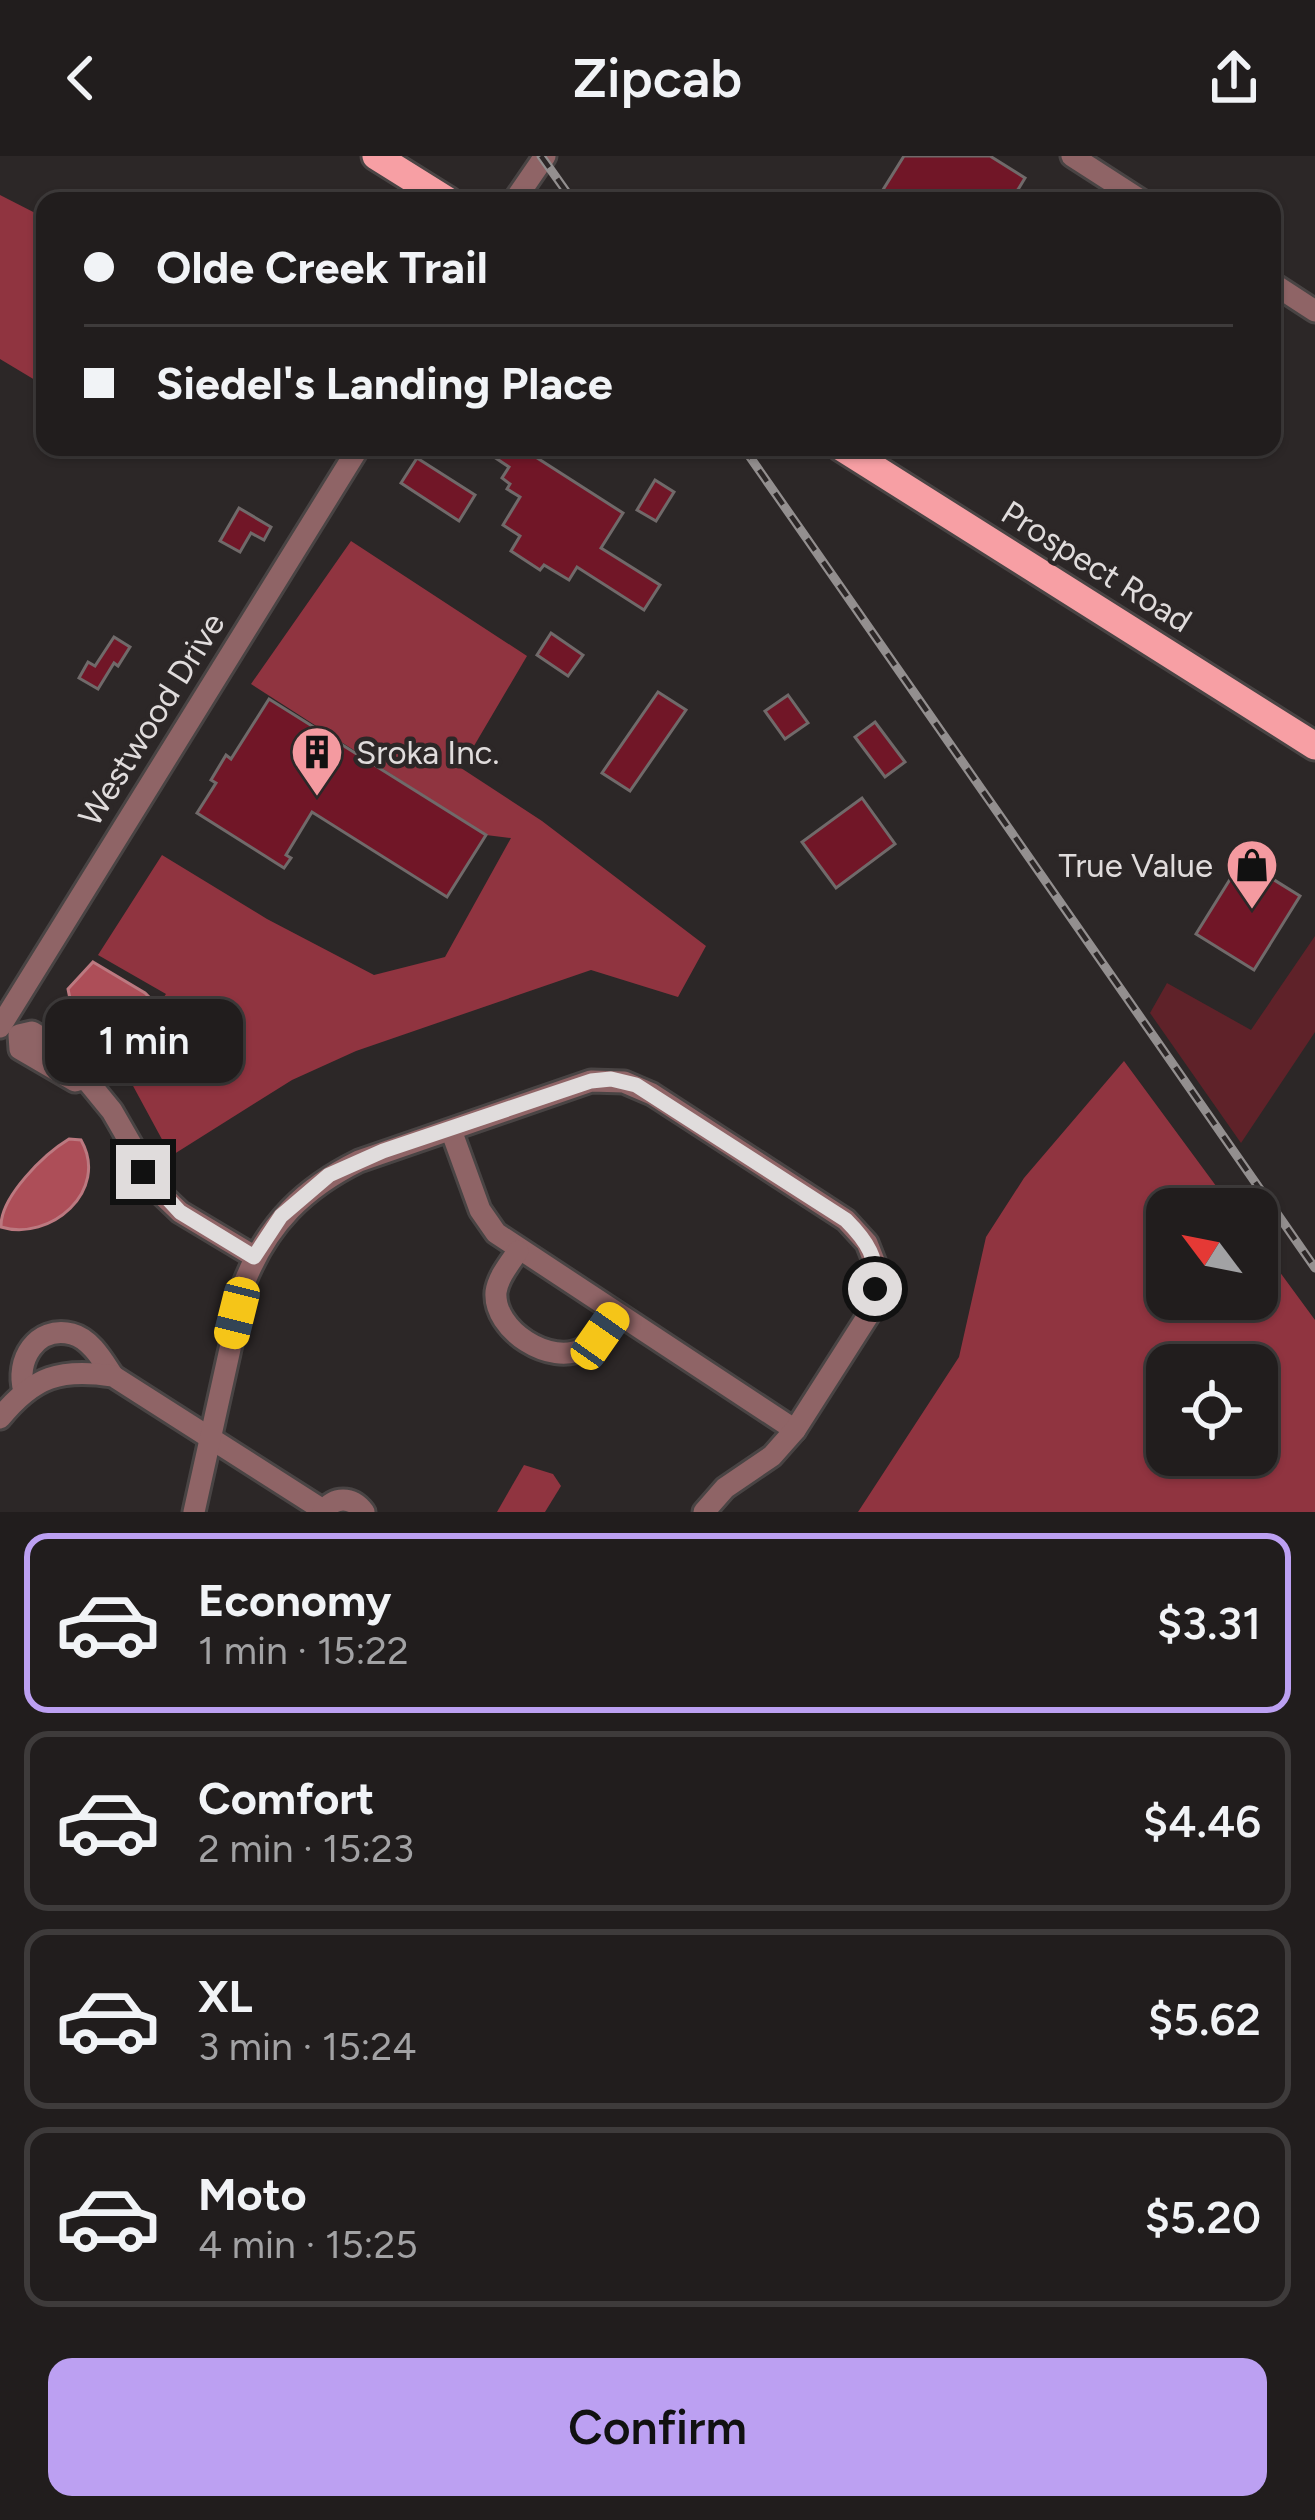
<!DOCTYPE html>
<html lang="en">
<head>
<meta charset="utf-8">
<style>
	:root { --surface:#211d1d; --page:#292626; --text:#f1f3f6; --muted:#a2a2a4; --line:#3e3b3b; --accent:#bca0f2 }
	body { margin:0; font-family:Figtree,sans-serif; background:var(--page); color:var(--text); height:100vh; display:flex; flex-direction:column; font-size:45px; white-space:nowrap }
	* { box-sizing:border-box; margin:0 }
	p { font-size:39px; color:var(--muted) }
	.icon { flex:none; width:66px; height:66px; fill:none; stroke:currentColor; stroke-width:2; stroke-linecap:round; stroke-linejoin:round }
	.map { position:relative; height:1356px; overflow:hidden }
	.drawer { display:flex; flex-direction:column; background:var(--surface); flex:1 }
	.drawer>* { flex:none }
	.banner { position:absolute; left:36px; top:36px; width:1245px; height:264px; border-radius:24px; box-shadow:0 3px 9px #0004,0 0 0 3px var(--line); display:grid; align-content:center; height:264px; padding:0 48px; background:var(--surface) }
	.needle { width:78px; rotate:302deg }
	.controls { position:absolute; left:1146px; top:1032px; display:grid; gap:24px }
	.controls a { display:grid; place-items:center; width:132px; height:132px; border-radius:24px; background:var(--surface); box-shadow:0 3px 9px #0004,0 0 0 3px var(--line); font-size:60px }
	.end { position:absolute; width:54px; height:54px; margin:-27px; border:15px solid #e0dcdc; background:#111; box-shadow:0 0 0 6px #111 }
	.from { border-radius:50% }
	.bubble { position:absolute; height:84px; border-radius:24px; background:var(--surface); box-shadow:0 3px 9px #0004,0 0 0 3px var(--line); font-size:39px; font-weight:600; line-height:84px; text-align:center }
	.car { position:absolute; width:36px; height:72px; margin:-36px -18px; border-radius:15px; box-shadow:0 0 9px 3px #0007; background:linear-gradient(#f5c518 24%,#345 0 40%,#f5c518 0 76%,#345 0 86%,#f5c518 0) }
	.banner b { display:flex; align-items:center; gap:42px; height:114px; font-size:45px }
	.banner b+b { border-top:3px solid var(--line) }
	.banner i { width:30px; height:30px; background:var(--text) }
	ul { padding:21px 0 0; list-style:none }
	li { display:flex; align-items:center; gap:36px; height:180px; margin:0 24px 18px; padding:0 24px; border:6px solid var(--line); border-radius:24px }
	li div { flex:1 }
	li b { display:block; font-size:45px }
	li em { font-style:normal; font-weight:600 }
	li.active { border-color:var(--accent) }
	li>.icon { width:108px; height:108px; stroke-width:1.5 }
	.action { display:flex; gap:24px; margin-top:auto; padding:24px 48px }
	.action a { flex:1; height:138px; border-radius:24px; background:var(--accent); color:#111; font-size:48px; font-weight:600; line-height:138px; text-align:center }
	header { display:flex; justify-content:space-between; align-items:center; height:156px; padding:0 48px; background:var(--surface); font-size:54px; font-weight:600 }
	.map>svg:first-child { display:block }
	.green { fill:#5f2229 }
	.forest { fill:#903440; fill-rule:evenodd }
	.water { fill:#ad4e58; stroke:#bc7980; stroke-width:3 }
	.building { fill:#711627; stroke:#706a6a; stroke-width:3 }
	.lines { fill:none; stroke-linecap:round; stroke-linejoin:round }
	.minor-casing { stroke:#494444; stroke-width:27 }
	.major-casing { stroke:#494444; stroke-width:33 }
	.minor { stroke:#8f6466; stroke-width:21 }
	.major { stroke:#f79fa4; stroke-width:27 }
	.rail-casing { stroke:#938f8f; stroke-width:9 }
	.rail { stroke:#2c2727; stroke-width:4.5; stroke-dasharray:14; stroke-linecap:butt }
	.route { stroke:#e0dcdc; stroke-width:15 }
	.labels { text-anchor:middle; stroke-width:9; stroke-linejoin:round; paint-order:stroke }
	.street-label { font-size:33px; fill:#e0dcdc; stroke:#2c2727 }
	.poi-label { font-size:33px; fill:#e0dcdc; stroke:#2c2727; text-anchor:start }
</style>
</head>
<body>
<header><svg class="icon" aria-label="back" viewBox="0 0 24 24"><path d="M15 5l-7 7 7 7"/></svg>Zipcab<svg class="icon" aria-label="share" viewBox="0 0 24 24"><path d="M12 15V3M7 8l5-5 5 5M5 13v7h14v-7"/></svg></header>
<div class="map">
<svg width="1315" height="1356" viewBox="0 0 1315 1356">
	<rect width="100%" height="100%" fill="#2c2727"/>
	<polygon class="green" points="1315,780 1315,876 1241,987 1150,857 1167,827 1251,874"/>
	<g class="forest">
		<polygon points="0,39 45,62 45,230 0,203"/>
		<polygon points="351,385 527,500 461,612 542,665 706,790 678,841 591,814 356,895 292,924 171,1000 119,904 166,838 98,799 162,699 267,763 374,819 445,801 511,682 486,679 251,528"/>
		<path d="M1124,905l109,148h-66v90h90v-58l58,79v192h-457l101,-155 27,-120 38,-59zM1167,1209h90v90h-90z"/>
		<polygon points="524,1309 553,1318 561,1330 545,1356 497,1356"/>
	</g>
	<g class="water">
		<path d="M93,806l52,31 8,8 7,25 -14,20c-32,-1 -74,-24 -78,-57z"/>
		<path d="M69,983l12,1c29,51 -31,102 -80,87 -1,-30 43,-73 68,-88z"/>
	</g>
	<g class="building">
		<polygon points="904,0 990,0 1025,22 1011,45 876,45"/>
		<polygon points="479,291 520,291 623,357 601,392 660,429 644,454 577,411 569,424 544,409 540,414 511,395 520,380 503,369 520,341 507,333 510,328 502,322 509,311"/>
		<polygon points="417,302 475,339 459,365 401,327"/>
		<polygon points="655,324 674,336 656,365 637,354"/>
		<polygon points="239,352 271,371 264,384 251,377 240,396 220,385"/>
		<polygon points="551,477 583,499 568,520 537,499"/>
		<polygon points="114,481 130,491 118,510 114,507 98,533 79,522 88,506 95,510"/>
		<polygon points="658,536 686,554 630,635 602,617"/>
		<polygon points="788,539 808,567 785,583 765,555"/>
		<polygon points="269,543 486,679 447,741 312,656 286,699 291,702 284,712 197,657 216,627 211,624 226,599 231,603"/>
		<polygon points="875,566 905,606 885,621 855,581"/>
		<polygon points="862,642 895,688 836,732 802,686"/>
		<polygon points="1242,704 1300,740 1254,814 1196,778"/>
	</g>
	<g class="lines">
		<g class="minor-casing">
			<g id="minor">
				<polyline points="1072,0 1142,45"/>
				<polyline points="514,45 545,0"/>
				<polyline points="1272,127 1315,155"/>
				<polyline points="0,871 359,291"/>
				<polyline points="85,922 75,925 20,893 19,879 32,876 86,909 85,922 112,955 158,1035 180,1056 255,1101"/>
				<polyline points="451,974 480,1054 496,1077 795,1274"/>
				<path d="M518,1095c-8,12 -20,26 -22,41 -3,38 55,75 88,56 14,-8 22,-22 31,-35"/>
				<path d="M24,1235c-9,-30 12,-66 48,-57 19,5 31,27 41,42"/>
				<path d="M0,1262c34,-42 61,-50 113,-42l210,134"/>
				<path d="M194,1356l51,-231c23,-57 59,-93 114,-120l232,-80 33,1 28,12 194,126 21,23 11,28 -7,40 -76,119 -23,26 -47,32 -21,24"/>
				<path d="M323,1356c11,-16 29,-16 41,0"/>
			</g>
		</g>
		<g class="major-casing">
			<g id="major">
				<polyline points="376,0 448,45"/>
				<polyline points="841,291 1315,590"/>
			</g>
		</g>
		<use href="#minor" class="minor"/>
		<use href="#major" class="major"/>
		<g class="rail-casing">
			<g id="rail">
				<polyline points="541,0 573,45"/>
				<polyline points="743,291 1315,1112"/>
			</g>
		</g>
		<use href="#rail" class="rail"/>
	</g>
	<g class="lines">
		<path class="route" d="M143,1016l37,40 74,45 27,-41 48,-41 54,-24 208,-70 20,-2 25,6 210,135c21,21 33,39 29,69"/>
	</g>
	<defs>
		<g id="building-pin" transform="scale(2.7)"><path d="M0 17L-7.5 6A9.5 9.5 0 1 1 7.5 6Z" fill="#f49aa0" stroke="#2c2727"/><path d="M-4-6H4V6H1V3H-1V6H-4ZM-2.5-4.3h1.7v1.8h-1.7ZM.8-4.3h1.7v1.8H.8ZM-2.5-1h1.7V.8h-1.7ZM.8-1h1.7V.8H.8Z" fill="#111"/></g>
		<g id="shop-pin" transform="scale(2.7)"><path d="M0 17L-7.5 6A9.5 9.5 0 1 1 7.5 6Z" fill="#f49aa0" stroke="#2c2727"/><path d="M-5-2.5h2.3a2.7 3.5 0 0 1 5.4 0H5L5.5 6h-11ZM-1.5-2.5h3a1.5 2.3 0 0 0-3 0Z" fill="#111"/></g>
	</defs>
	<g fill-rule="evenodd">
		<use href="#building-pin" x="317" y="596"/>
		<use href="#shop-pin" x="1252" y="709"/>
	</g>
	<g class="labels">
		<g class="street-label">
			<text transform="translate(1097 410) rotate(32)" y="12">Prospect Road</text>
			<text transform="translate(151 563) rotate(-58)" y="12">Westwood Drive</text>
		</g>
		<g class="poi-label">
			<text x="356" y="608">Sroka Inc.</text>
			<text x="1213" y="721" text-anchor="end">True Value</text>
		</g>
	</g>
</svg>
<div class="controls">
<a><svg class="needle" viewBox="-14 -14 28 28"><path d="M0-13l5 13h-10z" fill="#e53935"/><path d="M0 13l5-13h-10z" fill="#a2a2a4"/></svg></a>
<a><svg class="icon" aria-label="locate" viewBox="0 0 24 24"><circle cx="12" cy="12" r="6"/><path d="M12 2v4M12 18v4M2 12h4M18 12h4"/></svg></a>
</div>
<i class="end from" style="left:875px;top:1133px"></i>
<i class="end" style="left:143px;top:1016px"></i>
<div class="bubble" style="left:45px;top:843px;width:198px">1 min</div>
<i class="car" style="left:237px;top:1157px;rotate:194deg"></i>
<i class="car" style="left:600px;top:1180px;rotate:35deg"></i>
<div class="banner">
<b><i class="from"></i>Olde Creek Trail</b>
<b><i></i>Siedel's Landing Place</b>
</div>
</div>
<section class="drawer">
<ul>
<li class="active"><svg class="icon" aria-label="car" viewBox="0 0 24 24"><path d="M5 17H2v-5l4-1 3-4h7l3 4 3 1v5h-3M9 17h6M6 11h13"/><circle cx="7" cy="17" r="2"/><circle cx="17" cy="17" r="2"/></svg><div><b>Economy</b><p>1 min · 15:22</p></div><em>$3.31</em></li>
<li><svg class="icon" aria-label="car" viewBox="0 0 24 24"><path d="M5 17H2v-5l4-1 3-4h7l3 4 3 1v5h-3M9 17h6M6 11h13"/><circle cx="7" cy="17" r="2"/><circle cx="17" cy="17" r="2"/></svg><div><b>Comfort</b><p>2 min · 15:23</p></div><em>$4.46</em></li>
<li><svg class="icon" aria-label="car" viewBox="0 0 24 24"><path d="M5 17H2v-5l4-1 3-4h7l3 4 3 1v5h-3M9 17h6M6 11h13"/><circle cx="7" cy="17" r="2"/><circle cx="17" cy="17" r="2"/></svg><div><b>XL</b><p>3 min · 15:24</p></div><em>$5.62</em></li>
<li><svg class="icon" aria-label="car" viewBox="0 0 24 24"><path d="M5 17H2v-5l4-1 3-4h7l3 4 3 1v5h-3M9 17h6M6 11h13"/><circle cx="7" cy="17" r="2"/><circle cx="17" cy="17" r="2"/></svg><div><b>Moto</b><p>4 min · 15:25</p></div><em>$5.20</em></li>
</ul>
<div class="action"><a>Confirm</a></div>
</section>
</body>
</html>
